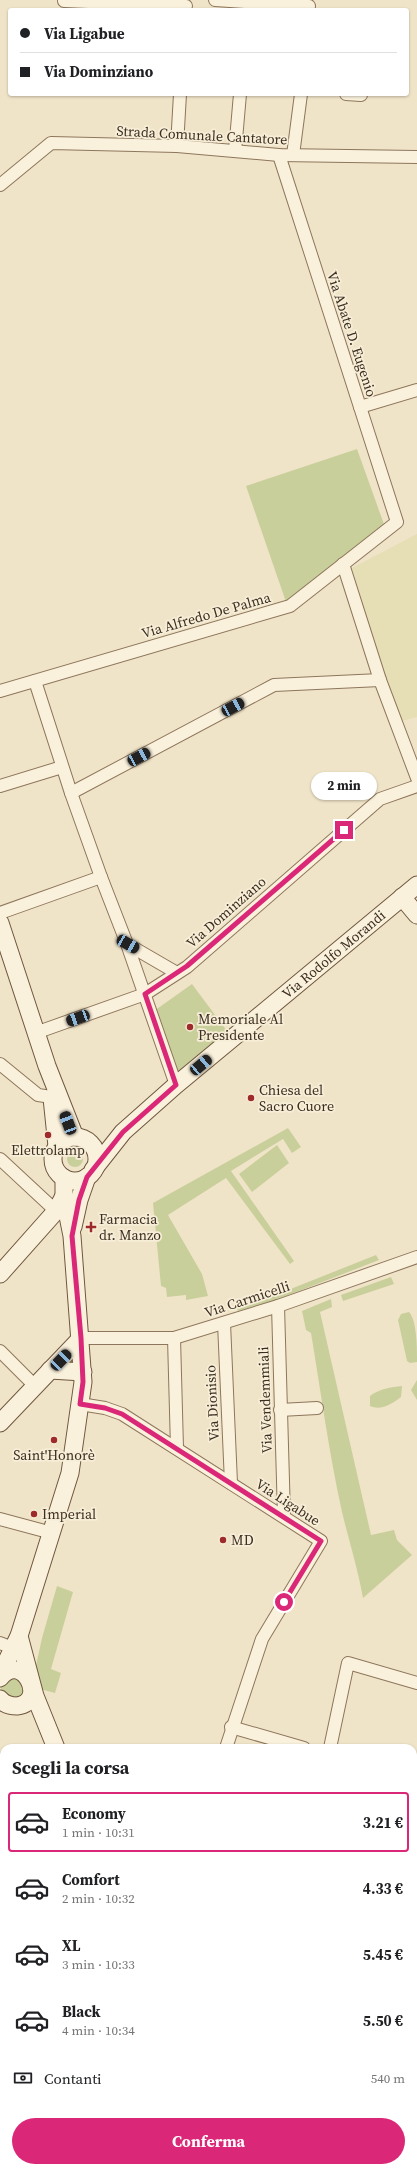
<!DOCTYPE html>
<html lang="it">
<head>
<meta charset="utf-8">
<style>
	:root { --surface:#fff; --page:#f2f2f2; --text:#202124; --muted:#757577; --line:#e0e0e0; --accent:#db2777 }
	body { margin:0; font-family:"Source Serif 4",serif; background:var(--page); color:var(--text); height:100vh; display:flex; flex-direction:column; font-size:15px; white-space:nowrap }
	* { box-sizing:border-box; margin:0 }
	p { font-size:13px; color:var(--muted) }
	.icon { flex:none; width:22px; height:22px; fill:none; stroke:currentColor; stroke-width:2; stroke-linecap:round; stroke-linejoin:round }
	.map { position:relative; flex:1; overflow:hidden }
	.sheet { position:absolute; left:0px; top:1744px; width:417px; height:428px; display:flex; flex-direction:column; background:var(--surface); border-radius:12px 12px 0 0; box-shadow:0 1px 3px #0004 }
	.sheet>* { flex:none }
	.banner { position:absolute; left:8px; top:8px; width:401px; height:88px; border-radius:4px; box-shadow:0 1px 3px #0004; display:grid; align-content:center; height:88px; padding:0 12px; background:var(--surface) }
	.end { position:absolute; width:18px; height:18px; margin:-9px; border:5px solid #db2777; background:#fff; box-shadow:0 0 0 2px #fff }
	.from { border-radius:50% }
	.bubble { position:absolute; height:28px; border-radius:14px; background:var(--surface); box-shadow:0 1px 3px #0004; font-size:13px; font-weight:700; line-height:28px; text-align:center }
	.car { position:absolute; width:12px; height:24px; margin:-12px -6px; border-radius:5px; box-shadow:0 0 3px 1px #0007; background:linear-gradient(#222 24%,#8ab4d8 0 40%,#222 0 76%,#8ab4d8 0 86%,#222 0) }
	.banner b { display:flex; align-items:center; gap:14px; height:38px; font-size:15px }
	.banner b+b { border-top:1px solid var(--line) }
	.banner i { width:10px; height:10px; background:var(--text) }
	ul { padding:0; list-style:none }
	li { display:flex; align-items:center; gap:12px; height:60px; margin:0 8px 6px; padding:0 4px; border:2px solid transparent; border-radius:4px }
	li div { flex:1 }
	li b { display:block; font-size:15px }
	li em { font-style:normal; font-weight:700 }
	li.on { border-color:var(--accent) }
	li>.icon { width:36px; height:36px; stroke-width:1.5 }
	h2 { padding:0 12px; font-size:18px; line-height:48px }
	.pay { display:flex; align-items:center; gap:10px; height:44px; padding:0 12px; font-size:15px }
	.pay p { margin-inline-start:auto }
	.action { display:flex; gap:8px; margin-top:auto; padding:8px 12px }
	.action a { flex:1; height:46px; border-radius:24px; background:var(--accent); color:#fff; font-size:16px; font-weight:700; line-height:46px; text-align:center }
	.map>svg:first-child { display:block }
	.farmland { fill:#e6deb5 }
	.green { fill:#c9cf9b }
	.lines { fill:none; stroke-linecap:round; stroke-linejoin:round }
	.street-casing { stroke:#8d765c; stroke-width:14 }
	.secondary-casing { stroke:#6f573f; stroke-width:19 }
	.street { stroke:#faf1dc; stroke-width:12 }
	.secondary { stroke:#faf1dc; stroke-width:17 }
	.route { stroke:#db2777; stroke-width:5 }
	.poi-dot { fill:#9e2a2b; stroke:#f7eed8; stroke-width:1.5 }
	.labels { text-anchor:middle; stroke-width:3.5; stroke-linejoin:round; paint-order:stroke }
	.street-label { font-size:14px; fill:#3d2e20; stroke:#f7eed8 }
	.poi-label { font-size:14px; fill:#3d2e20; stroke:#f7eed8; text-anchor:start }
</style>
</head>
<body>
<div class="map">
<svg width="417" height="2172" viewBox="0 0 417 2172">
	<rect width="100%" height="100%" fill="#f0e4c8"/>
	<polygon class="farmland" points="417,534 417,717 402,721 385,676 352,568"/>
	<g class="green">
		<polygon points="357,449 385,527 286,602 246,486"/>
		<polygon points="192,984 227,1031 176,1073 154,1011"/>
		<polygon points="288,1128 301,1147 292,1153 283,1139 231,1171 294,1261 290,1264 226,1178 168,1215 202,1274 208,1296 186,1300 186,1295 167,1297 166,1288 161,1286 153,1203"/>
		<polygon points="277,1145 289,1163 252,1192 239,1174"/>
		<circle cx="75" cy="1159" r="8"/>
		<polygon points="376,1255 379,1260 276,1300 238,1311 236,1305 273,1296"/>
		<polygon points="391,1277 394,1284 343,1301 341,1295"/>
		<path d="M331,1299l1,8 -12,5 51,223 23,-5 3,10 15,15 -49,43c-5,-29 -14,-57 -21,-86 -13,-59 -21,-119 -31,-179l-5,-3 -4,-19z"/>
		<path d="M409,1312c8,8 8,37 8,50l-7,1 -3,-2 -9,-41 3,-6z"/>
		<polygon points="417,1380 417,1400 411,1390"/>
		<path d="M402,1386l-1,11c-9,7 -20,14 -31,9v-10c9,-7 21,-9 32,-10z"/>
		<polygon points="57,1586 73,1592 51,1669 61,1673 55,1693 40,1689 35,1670 42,1638"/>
		<polygon points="7,1676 28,1683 20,1702 1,1693 1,1683"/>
	</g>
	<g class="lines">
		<g class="street-casing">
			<g id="street">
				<polyline points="215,0 309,6 308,10"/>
				<polyline points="64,1 186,6"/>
				<polyline points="346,94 361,95"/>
				<polyline points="177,146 180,94"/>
				<polyline points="235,151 240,94"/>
				<polyline points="293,155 301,94"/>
				<polyline points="0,185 51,143 177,146 279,155 417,157"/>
				<polyline points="360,407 417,390"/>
				<polyline points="343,564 380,680 417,778"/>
				<polyline points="35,681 71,793 101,877 127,944 176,1085"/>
				<polyline points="0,691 290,606 397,522 279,155"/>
				<polyline points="0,786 62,767"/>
				<polyline points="71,793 274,685 380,680"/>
				<polyline points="0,913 101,877"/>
				<polyline points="127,944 177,973"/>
				<polyline points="38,1032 145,994 187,967 380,799 417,786"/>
				<polyline points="0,1064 38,1095 52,1097"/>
				<polyline points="0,1159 56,1211"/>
				<polyline points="278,1306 284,1516"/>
				<polyline points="224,1323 231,1483"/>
				<polyline points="81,1338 174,1338 278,1306 417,1257"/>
				<polyline points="174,1338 177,1448"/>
				<polyline points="0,1351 35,1386"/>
				<polyline points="80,1404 105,1408 122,1414 321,1541 262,1639 226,1748"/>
				<polyline points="280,1410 317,1408"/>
				<polyline points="0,1519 52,1533"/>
				<polyline points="0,1643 13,1648"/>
				<polyline points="231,1727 304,1748"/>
				<polyline points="330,1748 348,1663 417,1683"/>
				<polyline points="413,1781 417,1782"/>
				<polyline points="0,1786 4,1787"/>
				<polyline points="0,1938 4,1939"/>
				<polyline points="413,1993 417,1993"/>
				<polyline points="413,2023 417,2006"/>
				<polyline points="413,2061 417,2062"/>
				<polyline points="0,2118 4,2119"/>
				<polyline points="413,2119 417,2120"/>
				<polyline points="0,2161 4,2162"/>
				<polyline points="13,2168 18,2172"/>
				<polyline points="388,2168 409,2172"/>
				<polyline points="64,2172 65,2168"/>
				<polyline points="120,2172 121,2168"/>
				<polyline points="178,2172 179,2168"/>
				<polyline points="239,2172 240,2168"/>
				<polyline points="310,2172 311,2168"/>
			</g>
		</g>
		<g class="secondary-casing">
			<g id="secondary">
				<polyline points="402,897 417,915"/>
				<polyline points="0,923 47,1066 75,1137"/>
				<polyline points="52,1098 57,1146"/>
				<circle cx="75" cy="1159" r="22"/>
				<path id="s1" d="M93,1170l30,-38 53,-47 241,-200"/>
				<polyline points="73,1227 79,1200 87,1177"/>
				<polyline points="0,1274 56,1211 64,1196"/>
				<polyline points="50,1370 83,1372"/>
				<polyline points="0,1423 81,1338"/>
				<polyline points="19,1636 35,1696 56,1748"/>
				<polyline points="0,1675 19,1636 70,1473 83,1382 72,1236 64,1196 64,1178"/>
				<path d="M0,1678c22,-28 49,24 17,28 -7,0 -13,-2 -17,-7"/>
				<polyline points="413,1911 417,1912"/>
			</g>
		</g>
		<use href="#street" class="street"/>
		<use href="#secondary" class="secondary"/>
	</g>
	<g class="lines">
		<polyline class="route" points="284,1602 321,1541 122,1414 105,1408 80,1404 83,1382 81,1338 72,1236 79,1200 87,1177 123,1132 176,1085 145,994 187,966 344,830"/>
	</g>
	<g class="poi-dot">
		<circle cx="190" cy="1027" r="4"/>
		<circle cx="251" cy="1098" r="4"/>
		<circle cx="48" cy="1135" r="4"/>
		<path d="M89 1221h4v4h4v4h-4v4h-4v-4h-4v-4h4z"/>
		<circle cx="54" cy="1440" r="4"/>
		<circle cx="34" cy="1514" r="4"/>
		<circle cx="223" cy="1540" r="4"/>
	</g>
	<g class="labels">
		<g class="street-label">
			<text transform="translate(202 135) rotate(3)" y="5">Strada Comunale Cantatore</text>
			<text transform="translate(352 334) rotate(72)" y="5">Via Abate D. Eugenio</text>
			<text transform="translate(206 615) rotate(-16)" y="5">Via Alfredo De Palma</text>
			<text transform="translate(226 912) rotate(-41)" y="5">Via Dominziano</text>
			<text dy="5" stroke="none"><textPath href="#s1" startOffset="324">Via Rodolfo Morandi</textPath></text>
			<text transform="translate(247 1299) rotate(-18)" y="5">Via Carmicelli</text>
			<text transform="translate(265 1400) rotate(-92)" y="5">Via Vendemmiali</text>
			<text transform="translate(212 1403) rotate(-93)" y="5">Via Dionisio</text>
			<text transform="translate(288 1502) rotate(33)" y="5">Via Ligabue</text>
		</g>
		<g class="poi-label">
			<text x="198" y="1024">Memoriale Al<tspan x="198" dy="16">Presidente</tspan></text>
			<text x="259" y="1095">Chiesa del<tspan x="259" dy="16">Sacro Cuore</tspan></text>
			<text x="48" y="1155" text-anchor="middle">Elettrolamp</text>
			<text x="99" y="1224">Farmacia<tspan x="99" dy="16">dr. Manzo</tspan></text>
			<text x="54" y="1460" text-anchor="middle">Saint'Honorè</text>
			<text x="42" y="1519">Imperial</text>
			<text x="231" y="1545">MD</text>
		</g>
	</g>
</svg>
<i class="end from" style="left:284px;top:1602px"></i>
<i class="end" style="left:344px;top:830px"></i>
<div class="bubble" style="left:311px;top:772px;width:66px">2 min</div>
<i class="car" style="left:233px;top:707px;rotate:62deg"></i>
<i class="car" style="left:139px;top:757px;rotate:62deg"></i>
<i class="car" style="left:128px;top:944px;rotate:120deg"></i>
<i class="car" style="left:78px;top:1018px;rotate:250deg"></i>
<i class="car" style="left:201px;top:1065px;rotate:50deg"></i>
<i class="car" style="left:68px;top:1123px;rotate:339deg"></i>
<i class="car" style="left:61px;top:1360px;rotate:44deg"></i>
<div class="banner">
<b><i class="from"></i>Via Ligabue</b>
<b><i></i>Via Dominziano</b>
</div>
<section class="sheet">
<h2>Scegli la corsa</h2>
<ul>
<li class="on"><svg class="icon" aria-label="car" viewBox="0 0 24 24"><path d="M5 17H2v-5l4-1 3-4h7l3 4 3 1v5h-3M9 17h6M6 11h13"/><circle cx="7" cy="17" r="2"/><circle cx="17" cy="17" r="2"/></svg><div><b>Economy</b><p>1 min · 10:31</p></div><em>3.21 €</em></li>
<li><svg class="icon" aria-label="car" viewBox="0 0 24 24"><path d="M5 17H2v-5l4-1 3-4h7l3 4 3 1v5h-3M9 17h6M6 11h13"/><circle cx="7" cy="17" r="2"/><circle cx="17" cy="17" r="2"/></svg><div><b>Comfort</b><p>2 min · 10:32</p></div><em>4.33 €</em></li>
<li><svg class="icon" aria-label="car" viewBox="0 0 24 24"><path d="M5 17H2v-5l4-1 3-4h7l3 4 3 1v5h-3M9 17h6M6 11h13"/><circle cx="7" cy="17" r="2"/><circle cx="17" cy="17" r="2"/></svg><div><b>XL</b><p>3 min · 10:33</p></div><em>5.45 €</em></li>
<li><svg class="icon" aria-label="car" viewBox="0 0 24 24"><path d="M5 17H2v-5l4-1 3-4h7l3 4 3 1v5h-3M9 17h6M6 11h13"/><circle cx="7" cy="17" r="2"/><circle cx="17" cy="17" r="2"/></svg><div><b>Black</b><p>4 min · 10:34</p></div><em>5.50 €</em></li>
</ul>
<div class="pay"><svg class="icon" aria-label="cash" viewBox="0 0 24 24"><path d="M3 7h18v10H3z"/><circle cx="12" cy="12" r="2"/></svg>Contanti<p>540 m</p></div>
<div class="action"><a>Conferma</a></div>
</section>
</div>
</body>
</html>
